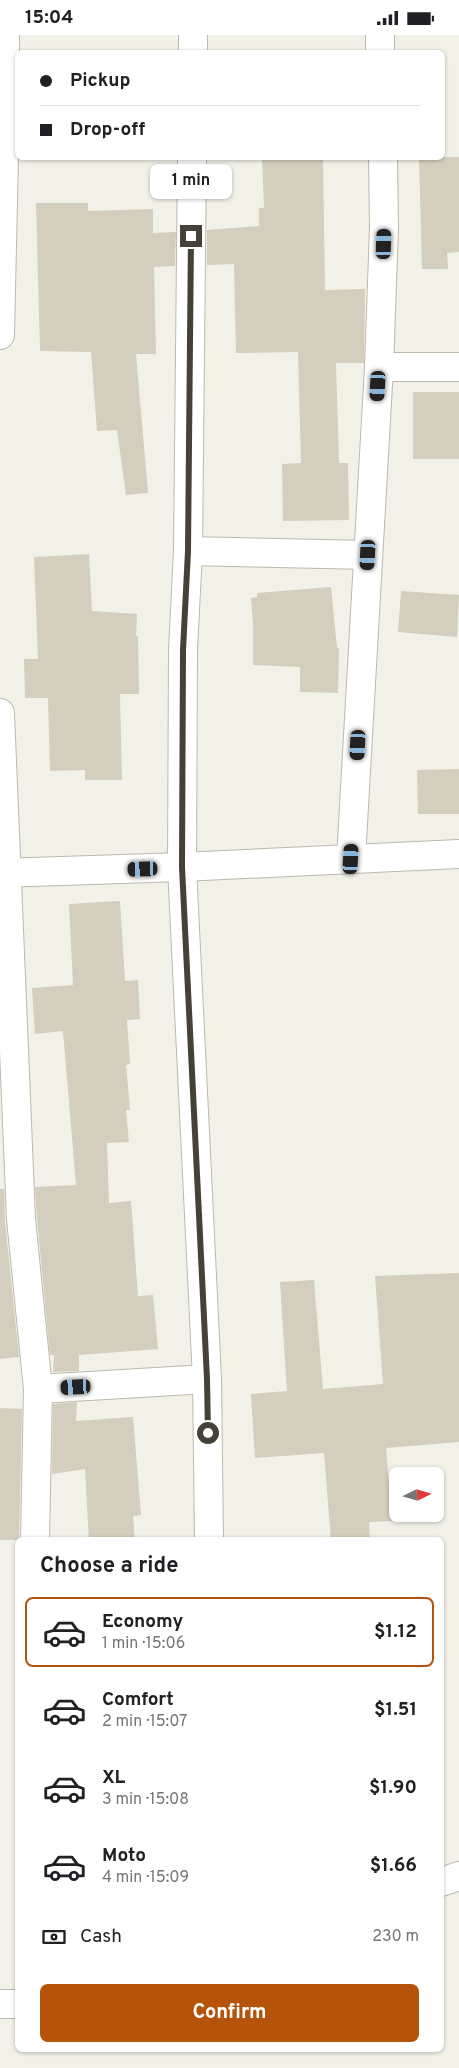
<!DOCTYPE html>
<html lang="en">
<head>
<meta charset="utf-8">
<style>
	:root { --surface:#fff; --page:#f6f6f6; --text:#202124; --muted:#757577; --line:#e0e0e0; --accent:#b45309 }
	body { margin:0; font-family:Overpass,sans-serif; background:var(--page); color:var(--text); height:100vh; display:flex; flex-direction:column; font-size:19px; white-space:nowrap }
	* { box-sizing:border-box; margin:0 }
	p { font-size:16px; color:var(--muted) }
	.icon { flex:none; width:28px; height:28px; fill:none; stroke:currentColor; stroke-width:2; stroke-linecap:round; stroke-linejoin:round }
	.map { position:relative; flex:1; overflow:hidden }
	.sheet { position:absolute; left:15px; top:1502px; width:429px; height:515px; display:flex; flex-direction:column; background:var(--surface); border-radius:8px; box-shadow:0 1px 4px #0004 }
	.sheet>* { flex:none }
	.banner { position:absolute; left:15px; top:15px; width:430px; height:110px; border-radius:8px; box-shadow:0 1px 4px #0004; display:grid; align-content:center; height:110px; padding:0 25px; background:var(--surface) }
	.needle { width:32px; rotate:85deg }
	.buttons { position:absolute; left:389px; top:1432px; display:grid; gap:10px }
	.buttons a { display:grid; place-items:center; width:55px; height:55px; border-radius:8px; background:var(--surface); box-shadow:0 1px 4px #0004; font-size:25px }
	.end { position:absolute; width:22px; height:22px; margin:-11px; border:6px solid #454136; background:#fff; box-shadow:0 0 0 2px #fff }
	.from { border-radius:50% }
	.bubble { position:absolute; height:35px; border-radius:8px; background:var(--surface); box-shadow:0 1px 4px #0004; font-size:16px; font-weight:700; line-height:35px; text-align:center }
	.car { position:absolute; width:15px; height:30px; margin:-15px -8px; border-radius:6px; box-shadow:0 0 4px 1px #0007; background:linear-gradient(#222 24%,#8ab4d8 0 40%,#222 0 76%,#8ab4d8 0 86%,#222 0) }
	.banner b { display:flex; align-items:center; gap:18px; height:48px; font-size:19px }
	.banner b+b { border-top:1px solid var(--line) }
	.banner i { width:12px; height:12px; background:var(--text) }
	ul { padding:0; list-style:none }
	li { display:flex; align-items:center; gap:15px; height:70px; margin:0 10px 8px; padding:0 15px; border:2px solid transparent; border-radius:8px }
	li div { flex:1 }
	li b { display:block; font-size:19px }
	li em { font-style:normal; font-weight:700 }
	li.current { border-color:var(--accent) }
	li>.icon { width:45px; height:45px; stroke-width:1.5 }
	h2 { padding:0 25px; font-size:22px; line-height:60px }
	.pay { display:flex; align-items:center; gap:12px; height:55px; padding:0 25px; font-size:19px }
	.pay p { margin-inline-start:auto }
	.cta { display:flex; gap:10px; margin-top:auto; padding:10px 25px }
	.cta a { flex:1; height:58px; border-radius:8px; background:var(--accent); color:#fff; font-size:20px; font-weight:700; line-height:58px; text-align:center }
	.status { display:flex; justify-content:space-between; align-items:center; height:35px; padding:0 25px; background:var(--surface); direction:ltr }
	.status svg { height:14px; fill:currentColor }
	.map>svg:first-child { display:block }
	.building { fill:#d3cebd }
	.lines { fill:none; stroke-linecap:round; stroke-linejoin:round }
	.minor-casing { stroke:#bdb9aa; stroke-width:30 }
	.minor { stroke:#fff; stroke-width:28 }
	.route { stroke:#454136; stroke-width:6 }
</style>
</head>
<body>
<div class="status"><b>15:04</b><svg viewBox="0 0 49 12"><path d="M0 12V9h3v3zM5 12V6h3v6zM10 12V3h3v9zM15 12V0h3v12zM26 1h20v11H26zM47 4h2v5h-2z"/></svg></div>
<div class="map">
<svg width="459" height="2033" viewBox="0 0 459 2033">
	<rect width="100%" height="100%" fill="#f2f1e7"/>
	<g class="building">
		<polygon points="262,122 323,122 325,255 365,254 364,328 336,328 339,428 348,428 349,485 283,486 282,429 301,428 298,317 236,318 234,229 207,230 207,195 259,191 259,173 264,173"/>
		<polygon points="419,122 459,122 459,217 447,218 448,234 422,234"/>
		<polygon points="36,168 88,168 88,176 153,174 153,198 176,197 175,231 154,232 156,319 136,319 148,458 126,460 117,395 97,396 91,317 40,316"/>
		<rect x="413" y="357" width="46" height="67"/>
		<polygon points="89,519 92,576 137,579 136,601 138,601 139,659 120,659 122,745 85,745 85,735 50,736 48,663 25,663 24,624 38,624 34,522"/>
		<polygon points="331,552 337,613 339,613 338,658 300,657 300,632 253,630 253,588 251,563 257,562 257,558"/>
		<polygon points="401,556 459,560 457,602 398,597"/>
		<polygon points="459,734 459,779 418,779 417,735"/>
		<polygon points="120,866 125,946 138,945 140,984 127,985 130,1029 126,1030 130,1075 126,1075 129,1107 107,1108 109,1168 131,1166 138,1261 153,1260 158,1314 79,1320 79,1336 53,1337 54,1320 50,1320 37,1183 35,1152 76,1150 63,996 35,999 32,953 73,950 69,869"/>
		<polygon points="0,1154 4,1154 5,1186 19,1322 0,1324"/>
		<polygon points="459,1238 459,1407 386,1413 392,1486 369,1487 370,1505 331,1505 324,1418 255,1423 251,1359 287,1356 280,1247 314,1245 323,1354 383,1349 375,1241"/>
		<polygon points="77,1367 76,1386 133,1382 141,1480 133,1481 135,1505 89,1505 85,1434 52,1439 53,1369"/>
		<polygon points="0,1373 22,1374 19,1505 0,1505"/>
	</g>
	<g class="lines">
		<g class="minor-casing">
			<g id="minor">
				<polyline points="380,0 380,18"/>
				<polyline points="193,18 193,0"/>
				<polyline points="192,122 188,516 183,615 182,832 207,1344 209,1505"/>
				<polyline points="0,300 5,77 5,0"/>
				<polyline points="379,332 459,332"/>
				<polyline points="188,516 368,520"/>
				<polyline points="0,678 21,1184 38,1354 35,1505"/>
				<polyline points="351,824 379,332 384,192 383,122"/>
				<polyline points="0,838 182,832 459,819"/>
				<polyline points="38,1354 207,1344"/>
				<polyline points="441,1847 459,1841"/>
				<polyline points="0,1969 18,1969"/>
			</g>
		</g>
		<use href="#minor" class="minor"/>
	</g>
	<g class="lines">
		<polyline class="route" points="191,201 188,516 183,615 182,832 207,1344 208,1398"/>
	</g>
</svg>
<div class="buttons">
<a><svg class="needle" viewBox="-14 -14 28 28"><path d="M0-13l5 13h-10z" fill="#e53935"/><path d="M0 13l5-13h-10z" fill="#757577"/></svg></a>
</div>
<i class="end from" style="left:208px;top:1398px"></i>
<i class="end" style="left:191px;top:201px"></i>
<div class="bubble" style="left:150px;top:129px;width:82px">1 min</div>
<i class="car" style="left:384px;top:209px;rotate:2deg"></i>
<i class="car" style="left:378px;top:351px;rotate:183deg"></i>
<i class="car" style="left:368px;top:520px;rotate:183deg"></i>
<i class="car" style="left:358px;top:710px;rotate:183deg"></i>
<i class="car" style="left:351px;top:824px;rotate:3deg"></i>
<i class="car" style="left:143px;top:834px;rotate:268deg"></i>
<i class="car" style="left:76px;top:1352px;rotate:267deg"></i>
<div class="banner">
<b><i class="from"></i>Pickup</b>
<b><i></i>Drop-off</b>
</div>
<section class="sheet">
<h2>Choose a ride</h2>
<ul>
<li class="current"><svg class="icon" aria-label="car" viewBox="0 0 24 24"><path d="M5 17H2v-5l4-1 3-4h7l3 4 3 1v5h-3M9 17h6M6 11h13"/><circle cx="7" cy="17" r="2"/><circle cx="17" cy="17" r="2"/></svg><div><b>Economy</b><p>1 min · 15:06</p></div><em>$1.12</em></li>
<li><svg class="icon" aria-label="car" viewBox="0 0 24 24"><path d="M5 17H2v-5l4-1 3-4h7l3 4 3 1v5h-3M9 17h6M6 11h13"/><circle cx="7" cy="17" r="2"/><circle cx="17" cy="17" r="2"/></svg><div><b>Comfort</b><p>2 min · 15:07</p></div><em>$1.51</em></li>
<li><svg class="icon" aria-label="car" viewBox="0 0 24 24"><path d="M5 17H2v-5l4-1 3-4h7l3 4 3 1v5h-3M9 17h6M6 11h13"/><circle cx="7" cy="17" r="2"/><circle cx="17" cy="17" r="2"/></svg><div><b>XL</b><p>3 min · 15:08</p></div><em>$1.90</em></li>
<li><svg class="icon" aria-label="car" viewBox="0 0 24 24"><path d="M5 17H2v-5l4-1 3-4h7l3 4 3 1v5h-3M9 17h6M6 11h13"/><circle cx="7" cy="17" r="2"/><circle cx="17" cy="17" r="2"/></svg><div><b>Moto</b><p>4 min · 15:09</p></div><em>$1.66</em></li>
</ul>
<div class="pay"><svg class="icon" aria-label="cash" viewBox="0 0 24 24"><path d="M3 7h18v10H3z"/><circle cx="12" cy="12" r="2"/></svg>Cash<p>230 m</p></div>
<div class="cta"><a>Confirm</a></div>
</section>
</div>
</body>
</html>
